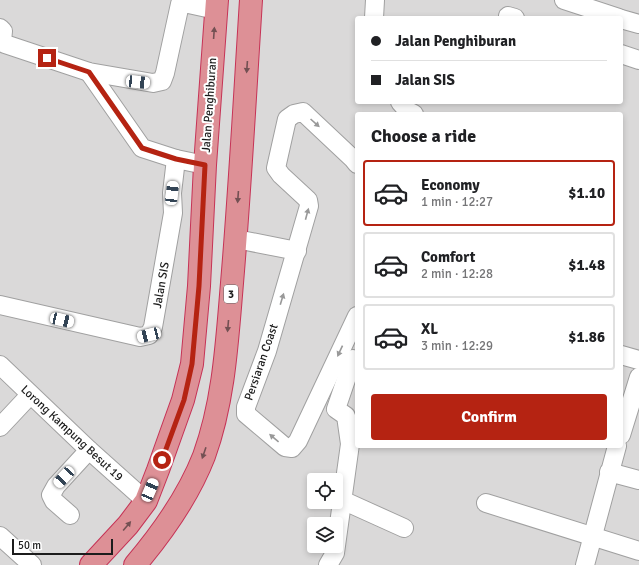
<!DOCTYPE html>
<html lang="en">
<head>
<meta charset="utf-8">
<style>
	:root { --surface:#fff; --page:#f6f6f6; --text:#202124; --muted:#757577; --line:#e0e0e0; --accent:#b52312 }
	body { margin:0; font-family:Signika,sans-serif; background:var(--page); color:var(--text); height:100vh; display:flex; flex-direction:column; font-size:15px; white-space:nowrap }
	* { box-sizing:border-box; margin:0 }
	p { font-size:13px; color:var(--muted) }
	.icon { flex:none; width:22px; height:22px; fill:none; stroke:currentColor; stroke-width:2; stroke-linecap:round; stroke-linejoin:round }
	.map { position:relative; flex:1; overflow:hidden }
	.sheet { position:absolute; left:355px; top:112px; width:268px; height:336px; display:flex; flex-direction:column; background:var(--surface); border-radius:4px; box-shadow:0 2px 6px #0003 }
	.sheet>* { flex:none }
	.guide { position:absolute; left:355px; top:16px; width:268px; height:88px; border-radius:4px; box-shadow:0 2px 6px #0003; display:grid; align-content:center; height:88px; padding:0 16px; background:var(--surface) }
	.buttons { position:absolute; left:307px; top:473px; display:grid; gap:8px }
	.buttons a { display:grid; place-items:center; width:36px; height:36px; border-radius:4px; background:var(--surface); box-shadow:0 2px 6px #0003; font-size:20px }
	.scale { position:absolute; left:12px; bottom:10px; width:101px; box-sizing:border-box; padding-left:4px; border:2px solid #1c1c1c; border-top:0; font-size:11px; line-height:14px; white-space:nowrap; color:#1c1c1c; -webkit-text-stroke:3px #fff; paint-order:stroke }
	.end { position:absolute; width:18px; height:18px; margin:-9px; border:5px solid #b52312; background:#fff; box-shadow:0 0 0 2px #fff }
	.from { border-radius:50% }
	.car { position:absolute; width:12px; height:24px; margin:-12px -6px; border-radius:5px; box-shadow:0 0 3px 1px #0007; background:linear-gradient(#fff 24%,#345 0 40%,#fff 0 76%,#345 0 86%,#fff 0) }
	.guide b { display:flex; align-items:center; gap:14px; height:38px; font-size:15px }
	.guide b+b { border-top:1px solid var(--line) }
	.guide i { width:10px; height:10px; background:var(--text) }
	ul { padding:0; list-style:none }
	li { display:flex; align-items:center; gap:12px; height:66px; margin:0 8px 6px; padding:0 8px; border:2px solid var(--line); border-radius:4px }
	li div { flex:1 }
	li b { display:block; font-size:15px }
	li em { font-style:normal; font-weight:700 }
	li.current { border-color:var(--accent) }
	li>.icon { width:36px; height:36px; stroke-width:1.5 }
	h2 { padding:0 16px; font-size:18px; line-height:48px }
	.button { display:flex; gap:8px; margin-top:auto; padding:8px 16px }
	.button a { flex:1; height:46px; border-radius:4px; background:var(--accent); color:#fff; font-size:16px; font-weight:700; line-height:46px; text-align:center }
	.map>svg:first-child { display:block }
	.residential { fill:#dad9d9; fill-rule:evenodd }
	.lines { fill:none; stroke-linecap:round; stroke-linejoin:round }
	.minor-casing { stroke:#a0a0a0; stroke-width:20 }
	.highway-casing { stroke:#c63356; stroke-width:24 }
	.minor { stroke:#fff; stroke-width:18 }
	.highway { stroke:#dd9096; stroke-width:22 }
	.oneway { fill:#735053 }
	.oneway2 { fill:#999 }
	.route { stroke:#b52312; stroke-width:5 }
	.labels { text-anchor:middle; stroke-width:4; stroke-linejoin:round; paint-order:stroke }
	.shield { fill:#fff; stroke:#606060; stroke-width:1 }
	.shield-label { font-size:11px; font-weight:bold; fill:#1c1c1c }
	.street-label { font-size:12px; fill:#1c1c1c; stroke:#fff }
</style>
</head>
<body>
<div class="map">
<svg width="639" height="565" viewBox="0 0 639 565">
	<rect width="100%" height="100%" fill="#eceae2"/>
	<path class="residential" d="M0,0h639v565h-639zM357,18h264v84h-264zM357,114h264v332h-264zM314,480h22v22h-22zM314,524h22v22h-22z"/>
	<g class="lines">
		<g class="minor-casing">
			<g id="minor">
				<polyline points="564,0 619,18"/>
				<polyline points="508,16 515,18"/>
				<polyline points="374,18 375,0"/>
				<polyline points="621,19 639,24"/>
				<polyline points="0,28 3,31 2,41 5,44 89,72 153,83 162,81 165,73 180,4 184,3 216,10"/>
				<polyline points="621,54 639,60"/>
				<polyline points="89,72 142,148 176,159"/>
				<polyline points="400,102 408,111 414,114"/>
				<polyline points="357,164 353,159 303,112 294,114 287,119 276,168 281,175 308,200 309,206 267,351 246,407 246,414 285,447 292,448 298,441 357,316"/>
				<polyline points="236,239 297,251"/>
				<polyline points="0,305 140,337 149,335 153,327 173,213 172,193 176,159 205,165"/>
				<polyline points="621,355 639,360"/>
				<polyline points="0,365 89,450 146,501"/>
				<polyline points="0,427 30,395"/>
				<polyline points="621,435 639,377"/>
				<polyline points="609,472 639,480"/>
				<polyline points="342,500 404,528"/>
				<polyline points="486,503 639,551"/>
				<polyline points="70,515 54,501 51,495 56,486 89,450"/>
				<polyline points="0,536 32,565"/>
				<polyline points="328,565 335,553 350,444 346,416 336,409 353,359"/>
				<polyline points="585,565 617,446"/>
			</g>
		</g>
		<g class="highway-casing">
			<g id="highway">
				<polyline points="91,565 128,525 146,501 158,470 183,400 192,364 199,286 205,165 217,0"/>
				<path d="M135,565c28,-33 53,-68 69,-109 20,-55 23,-114 28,-173 8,-94 13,-189 19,-283"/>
			</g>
		</g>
		<use href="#minor" class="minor"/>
		<use href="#highway" class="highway"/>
	</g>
	<defs><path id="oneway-solid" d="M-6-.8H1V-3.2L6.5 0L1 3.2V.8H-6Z"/></defs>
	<g class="oneway">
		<use href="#oneway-solid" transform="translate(214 33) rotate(-86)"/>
		<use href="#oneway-solid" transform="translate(247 67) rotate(94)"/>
		<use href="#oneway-solid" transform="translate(238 197) rotate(94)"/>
		<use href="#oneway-solid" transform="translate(228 326) rotate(95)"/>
		<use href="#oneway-solid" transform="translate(204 453) rotate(109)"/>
		<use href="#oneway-solid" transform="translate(127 526) rotate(-50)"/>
	</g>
	<g class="oneway2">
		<use href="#oneway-solid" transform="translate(315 123) rotate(42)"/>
		<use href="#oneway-solid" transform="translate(307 214) rotate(-75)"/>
		<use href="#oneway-solid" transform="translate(282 299) rotate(-73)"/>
		<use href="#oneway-solid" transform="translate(340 351) rotate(115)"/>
		<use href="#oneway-solid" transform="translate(274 438) rotate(-140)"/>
	</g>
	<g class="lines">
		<polyline class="route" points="47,58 89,72 142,148 176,159 205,165 199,286 192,364 184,400 162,460"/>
	</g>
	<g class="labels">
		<rect class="shield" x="224" y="285" width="14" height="18" rx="3"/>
		<g class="shield-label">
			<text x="231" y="298">3</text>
		</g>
		<g class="street-label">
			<text transform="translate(209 105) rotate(-86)" y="4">Jalan Penghiburan</text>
			<text transform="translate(161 285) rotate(-80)" y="4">Jalan SIS</text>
			<text transform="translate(261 362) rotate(-71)" y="4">Persiaran Coast</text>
			<text transform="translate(72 433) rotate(43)" y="4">Lorong Kampung Besut 19</text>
		</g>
	</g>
</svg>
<div class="buttons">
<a><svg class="icon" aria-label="locate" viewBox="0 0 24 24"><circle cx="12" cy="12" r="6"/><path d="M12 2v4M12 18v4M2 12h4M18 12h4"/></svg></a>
<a><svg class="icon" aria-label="layers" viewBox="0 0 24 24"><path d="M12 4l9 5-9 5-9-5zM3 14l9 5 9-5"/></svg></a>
</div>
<div class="scale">50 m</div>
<i class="end from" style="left:162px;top:460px"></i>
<i class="end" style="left:47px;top:58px"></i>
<i class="car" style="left:138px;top:82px;rotate:96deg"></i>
<i class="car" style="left:172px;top:193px;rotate:7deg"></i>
<i class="car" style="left:62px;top:320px;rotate:103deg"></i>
<i class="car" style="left:149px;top:335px;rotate:256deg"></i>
<i class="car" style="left:64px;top:477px;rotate:223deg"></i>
<i class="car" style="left:150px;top:490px;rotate:23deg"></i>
<div class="guide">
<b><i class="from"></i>Jalan Penghiburan</b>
<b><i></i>Jalan SIS</b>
</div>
<section class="sheet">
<h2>Choose a ride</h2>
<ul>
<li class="current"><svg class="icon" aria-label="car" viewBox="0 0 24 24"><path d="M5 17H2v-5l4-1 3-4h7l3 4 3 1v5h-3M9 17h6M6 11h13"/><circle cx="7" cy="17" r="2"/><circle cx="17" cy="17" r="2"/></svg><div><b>Economy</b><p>1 min · 12:27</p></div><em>$1.10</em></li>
<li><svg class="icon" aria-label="car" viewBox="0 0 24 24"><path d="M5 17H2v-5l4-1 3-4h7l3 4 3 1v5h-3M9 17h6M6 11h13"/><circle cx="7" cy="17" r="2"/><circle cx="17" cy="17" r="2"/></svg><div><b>Comfort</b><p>2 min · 12:28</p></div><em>$1.48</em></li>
<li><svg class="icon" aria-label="car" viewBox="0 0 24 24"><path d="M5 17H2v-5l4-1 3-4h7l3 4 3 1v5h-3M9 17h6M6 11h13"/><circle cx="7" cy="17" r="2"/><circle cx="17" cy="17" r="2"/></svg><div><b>XL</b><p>3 min · 12:29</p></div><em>$1.86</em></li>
</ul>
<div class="button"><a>Confirm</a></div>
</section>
</div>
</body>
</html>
